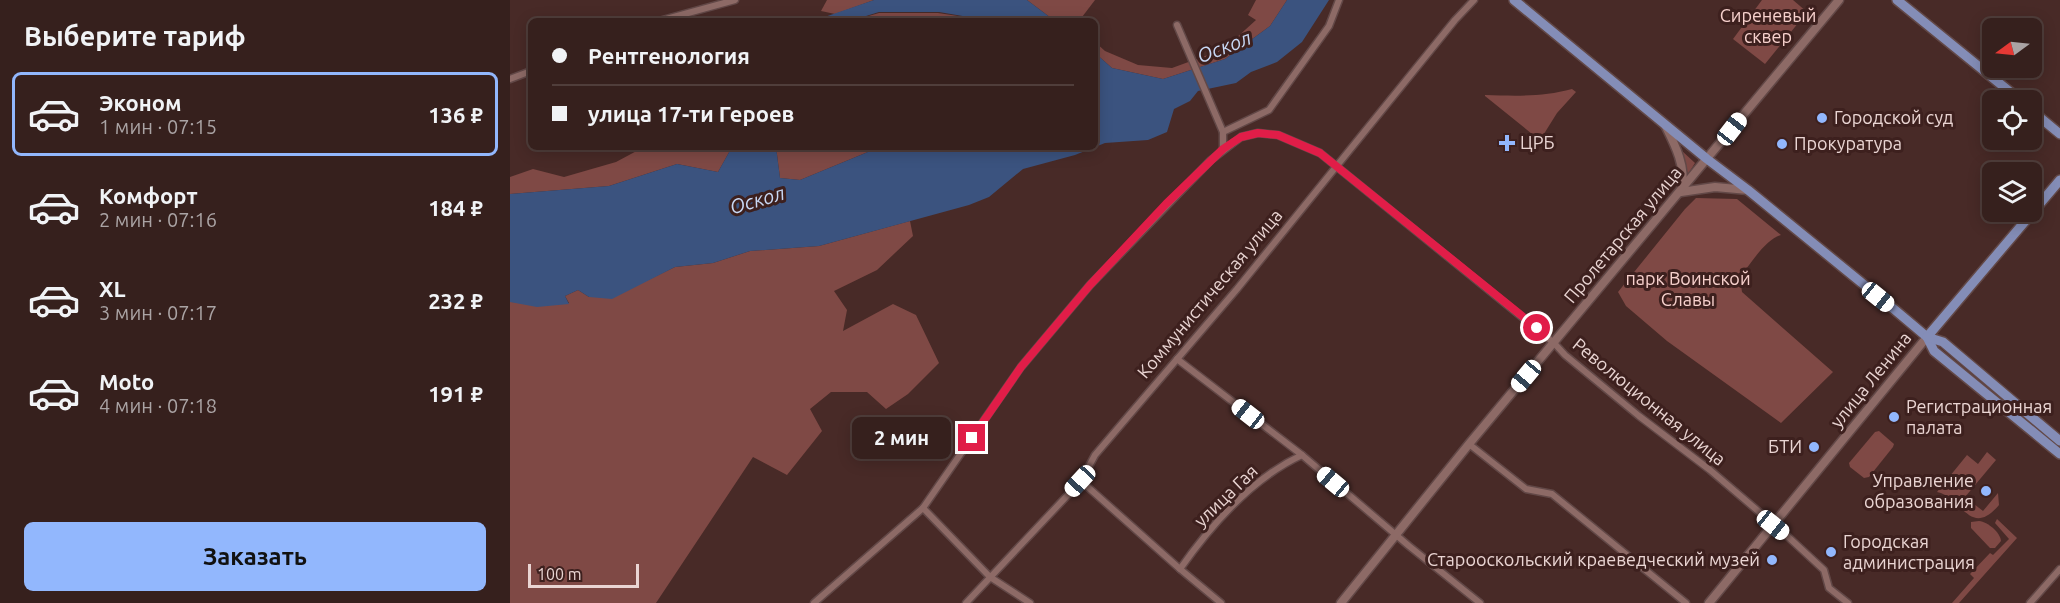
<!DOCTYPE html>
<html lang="ru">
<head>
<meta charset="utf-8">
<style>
	:root { --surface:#36201d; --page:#3d2826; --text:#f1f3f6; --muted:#aaa3a4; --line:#503e3b; --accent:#92b7fd }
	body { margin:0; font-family:Ubuntu,sans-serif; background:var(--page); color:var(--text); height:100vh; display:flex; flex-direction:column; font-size:22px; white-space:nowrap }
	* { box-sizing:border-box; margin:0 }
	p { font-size:20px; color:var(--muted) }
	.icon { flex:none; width:33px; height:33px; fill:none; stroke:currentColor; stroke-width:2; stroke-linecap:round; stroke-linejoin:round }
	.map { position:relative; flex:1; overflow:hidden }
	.sheet { display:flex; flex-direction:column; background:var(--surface); width:510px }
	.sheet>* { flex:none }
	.guide { position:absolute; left:18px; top:18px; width:570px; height:132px; border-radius:9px; box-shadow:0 3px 15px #0003,0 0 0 2px var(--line); display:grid; align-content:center; height:132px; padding:0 24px; background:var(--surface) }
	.needle { width:39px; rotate:255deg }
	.tools { position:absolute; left:1472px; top:18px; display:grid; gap:12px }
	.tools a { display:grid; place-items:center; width:60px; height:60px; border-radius:9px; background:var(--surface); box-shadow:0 3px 15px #0003,0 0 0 2px var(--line); font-size:30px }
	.scale { position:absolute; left:18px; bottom:15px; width:111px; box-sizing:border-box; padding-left:6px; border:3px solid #ead5d3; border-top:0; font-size:16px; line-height:21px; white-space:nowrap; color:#ead5d3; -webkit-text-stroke:4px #3d201e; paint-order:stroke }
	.end { position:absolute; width:27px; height:27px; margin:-14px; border:8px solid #e11d48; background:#fff; box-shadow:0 0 0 3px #fff }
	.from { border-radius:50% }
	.bubble { position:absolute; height:42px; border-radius:9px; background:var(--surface); box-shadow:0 3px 15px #0003,0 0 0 2px var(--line); font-size:20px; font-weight:600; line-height:42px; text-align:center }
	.car { position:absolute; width:18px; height:36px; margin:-18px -9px; border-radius:8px; box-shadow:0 0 4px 2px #0007; background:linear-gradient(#fff 24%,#345 0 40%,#fff 0 76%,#345 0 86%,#fff 0) }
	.guide b { display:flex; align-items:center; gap:21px; height:57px; font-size:22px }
	.guide b+b { border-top:2px solid var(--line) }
	.guide i { width:15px; height:15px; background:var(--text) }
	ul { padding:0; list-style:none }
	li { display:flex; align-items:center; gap:18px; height:84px; margin:0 12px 9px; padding:0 12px; border:3px solid transparent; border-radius:9px }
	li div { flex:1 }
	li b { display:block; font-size:22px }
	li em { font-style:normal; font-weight:600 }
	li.active { border-color:var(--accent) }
	li>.icon { width:54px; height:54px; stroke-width:1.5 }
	h2 { padding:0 24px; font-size:27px; line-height:72px }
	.cta { display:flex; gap:12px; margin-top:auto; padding:12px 24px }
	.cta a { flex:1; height:69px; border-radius:9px; background:var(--accent); color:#111; font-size:24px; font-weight:600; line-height:69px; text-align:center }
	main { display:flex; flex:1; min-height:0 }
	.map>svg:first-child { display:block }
	.green { fill:#7f4945 }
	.water { fill:#3b537f }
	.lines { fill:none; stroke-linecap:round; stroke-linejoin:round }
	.street-casing { stroke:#624847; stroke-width:9 }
	.secondary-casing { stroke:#624847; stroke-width:11 }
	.primary-casing { stroke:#624847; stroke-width:12 }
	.street { stroke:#8d6a66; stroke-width:6 }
	.secondary { stroke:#8d6a66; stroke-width:8 }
	.primary { stroke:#848db7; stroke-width:9 }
	.route { stroke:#e11d48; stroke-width:8 }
	.poi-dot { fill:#92b7fd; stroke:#3d201e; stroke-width:2 }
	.labels { text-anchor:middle; stroke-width:6; stroke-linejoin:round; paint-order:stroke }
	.park-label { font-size:18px; fill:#f7d1cd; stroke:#3d201e }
	.poi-label { font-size:18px; fill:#ead5d3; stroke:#3d201e; text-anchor:start }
	.street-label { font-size:18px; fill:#ead5d3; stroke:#3d201e }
	.water-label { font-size:20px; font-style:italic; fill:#c8d8f5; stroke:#3d201e }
</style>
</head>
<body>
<main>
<section class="sheet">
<h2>Выберите тариф</h2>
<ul>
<li class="active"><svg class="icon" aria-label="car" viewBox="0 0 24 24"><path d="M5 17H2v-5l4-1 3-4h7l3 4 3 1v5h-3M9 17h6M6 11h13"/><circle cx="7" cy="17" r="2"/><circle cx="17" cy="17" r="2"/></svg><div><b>Эконом</b><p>1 мин · 07:15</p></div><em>136 ₽</em></li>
<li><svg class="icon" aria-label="car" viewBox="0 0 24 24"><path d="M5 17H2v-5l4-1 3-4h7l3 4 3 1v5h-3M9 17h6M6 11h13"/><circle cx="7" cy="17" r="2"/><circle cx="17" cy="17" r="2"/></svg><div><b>Комфорт</b><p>2 мин · 07:16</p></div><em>184 ₽</em></li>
<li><svg class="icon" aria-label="car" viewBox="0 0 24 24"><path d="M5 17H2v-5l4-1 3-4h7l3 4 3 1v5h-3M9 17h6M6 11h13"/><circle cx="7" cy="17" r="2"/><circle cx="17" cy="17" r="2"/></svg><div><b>XL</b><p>3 мин · 07:17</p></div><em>232 ₽</em></li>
<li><svg class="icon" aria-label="car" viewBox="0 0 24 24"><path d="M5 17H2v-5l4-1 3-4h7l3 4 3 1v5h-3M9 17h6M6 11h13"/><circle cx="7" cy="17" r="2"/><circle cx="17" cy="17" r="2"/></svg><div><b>Moto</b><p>4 мин · 07:18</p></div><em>191 ₽</em></li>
</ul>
<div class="cta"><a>Заказать</a></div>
</section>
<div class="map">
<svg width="1550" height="603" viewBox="0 0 1550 603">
	<rect width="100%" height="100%" fill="#482a27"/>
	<g class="green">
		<polygon points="317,0 364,0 325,14 311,11"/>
		<polygon points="517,0 585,0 569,21 545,21"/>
		<polygon points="746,0 777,0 760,26 715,59 653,79 602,68 585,53 585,42 595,51 628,65 662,68 714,49 746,20 738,15"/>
		<polygon points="1252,0 1283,0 1297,12 1255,64 1223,39"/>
		<polygon points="369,13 428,13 481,21 341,21"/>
		<path d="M1062,89l4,3 -19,21 -15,24 -5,1 -52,-42v-1c31,1 58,2 87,-6z"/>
		<polygon points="134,147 222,147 208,172 167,164 99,186 0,194 0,177 23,169 54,177 106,162"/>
		<polygon points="266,147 370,147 290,180 270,178"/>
		<polygon points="1171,150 1185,163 1177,176 1176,175"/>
		<path d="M1186,198l41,1 44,36c-15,4 -32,30 -41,43l2,14 91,80 -52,51 -114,-82 -41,-35 -8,-14 67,-83z"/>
		<polygon points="400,221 403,236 367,270 324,291 337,310 333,331 383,304 406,315 429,363 398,394 376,409 357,392 321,392 300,409 312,431 277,475 243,457 146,603 0,603 0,302 59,303 55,296 68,290 79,297 136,281 165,267 203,263 240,251 309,246"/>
		<polygon points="1369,431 1384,444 1383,447 1359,477 1354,478 1340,467 1339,463 1365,432"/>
		<path d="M1477,452l9,8 -31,37 18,14 15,-18 1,12c-29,34 -37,-8 -62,-13l30,-37 11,9z"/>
		<polygon points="1487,519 1507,538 1449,603 1442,603 1464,578 1460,574 1480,553 1483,555 1499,539 1485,523"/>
		<path d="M1469,521c9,1 21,11 22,20l-6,7h-5l-19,-20v-6z"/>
	</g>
	<g class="water">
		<polygon points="364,0 517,0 545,21 482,21 429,12 369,12 340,21 303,21"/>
		<polygon points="777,0 819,0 792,42 767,62 741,72 726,83 688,91 680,101 664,109 657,132 638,140 595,143 585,147 585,53 602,68 653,79 715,59 760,26"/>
		<polygon points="222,147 266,147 270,178 290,180 370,147 585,147 565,155 513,169 479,197 459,205 309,246 240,251 203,263 165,267 102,299 79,297 68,290 55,296 59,304 27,307 0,302 0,194 99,186 167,164 208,172"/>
	</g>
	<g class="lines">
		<g class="street-casing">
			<g id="street">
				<polyline points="149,21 225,0"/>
				<polyline points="667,25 713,132"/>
				<polyline points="0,79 21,71"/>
				<polyline points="713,149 713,132 759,110 819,26 829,0"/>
				<polyline points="667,359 792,455 899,546 970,603"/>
				<polyline points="959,444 1016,489 1042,494 1176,603"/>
				<polyline points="571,481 670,569 711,603"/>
				<polyline points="413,508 480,577 520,603"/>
				<path d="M670,569c31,-44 72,-91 122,-114"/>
				<polyline points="304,603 413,508 511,367 580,285 701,160 731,137 748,133 768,135 810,153 1044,343 1055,355 1129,416 1200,470 1275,534 1314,570 1319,588 1338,603"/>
				<polyline points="456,603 571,481 585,455 727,289 945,20 964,0"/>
				<polyline points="1520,603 1550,569"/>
			</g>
		</g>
		<g class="secondary-casing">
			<g id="secondary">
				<path d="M1155,125c10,20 21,41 17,64"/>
				<polyline points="1171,192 1205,187 1238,190"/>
				<polyline points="831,603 959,444 1329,0"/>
				<polyline points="1199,603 1417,337"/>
			</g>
		</g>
		<g class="primary-casing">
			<g id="primary">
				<polyline points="1004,0 1197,159 1238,190 1385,310 1417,337 1424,351 1550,454"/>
				<polyline points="1387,0 1510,100"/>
				<polyline points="1521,110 1550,134"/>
				<polyline points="1417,337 1550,180"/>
				<polyline points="1417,337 1433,342 1550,441"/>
			</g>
		</g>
		<use href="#street" class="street"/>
		<use href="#secondary" class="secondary"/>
		<use href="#primary" class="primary"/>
	</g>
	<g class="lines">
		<polyline class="route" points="462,438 511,367 580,285 656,204 713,149 731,137 748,133 768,135 810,153 1027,328"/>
	</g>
	<g class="poi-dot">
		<circle cx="1312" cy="118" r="6"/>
		<path d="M994 134h6v6h6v6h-6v6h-6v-6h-6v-6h6z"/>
		<circle cx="1272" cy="144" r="6"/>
		<circle cx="1384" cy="417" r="6"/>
		<circle cx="1304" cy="447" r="6"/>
		<circle cx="1476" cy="491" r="6"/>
		<circle cx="1321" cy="552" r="6"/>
		<circle cx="1262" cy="560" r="6"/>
	</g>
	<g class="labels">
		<g class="park-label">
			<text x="1258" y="22">Сиреневый<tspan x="1258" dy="21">сквер</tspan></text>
			<text x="1178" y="285">парк Воинской<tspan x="1178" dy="21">Славы</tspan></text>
		</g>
		<g class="poi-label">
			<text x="1324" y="124">Городской суд</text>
			<text x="1010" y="149">ЦРБ</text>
			<text x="1284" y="150">Прокуратура</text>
			<text x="1396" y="413">Регистрационная<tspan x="1396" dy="21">палата</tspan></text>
			<text x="1292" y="453" text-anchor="end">БТИ</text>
			<text x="1464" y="487" text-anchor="end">Управление<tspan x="1464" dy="21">образования</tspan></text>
			<text x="1333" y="548">Городская<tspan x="1333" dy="21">администрация</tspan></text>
			<text x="1250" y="566" text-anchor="end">Старооскольский краеведческий музей</text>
		</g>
		<g class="street-label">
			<text transform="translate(1113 235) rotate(-50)" y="6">Пролетарская улица</text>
			<text transform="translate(700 294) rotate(-50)" y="6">Коммунистическая улица</text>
			<text transform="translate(1361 380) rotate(-51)" y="6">улица Ленина</text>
			<text transform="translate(1139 402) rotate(39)" y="6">Революционная улица</text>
			<text transform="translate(716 496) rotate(-44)" y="6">улица Гая</text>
		</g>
		<g class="water-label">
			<text transform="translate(714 47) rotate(-21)" y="7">Оскол</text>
			<text transform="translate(247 200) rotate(-16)" y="7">Оскол</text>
		</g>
	</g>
</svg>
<div class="tools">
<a><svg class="needle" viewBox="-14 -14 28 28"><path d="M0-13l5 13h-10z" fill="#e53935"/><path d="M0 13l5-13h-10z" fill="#aaa3a4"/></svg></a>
<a><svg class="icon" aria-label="locate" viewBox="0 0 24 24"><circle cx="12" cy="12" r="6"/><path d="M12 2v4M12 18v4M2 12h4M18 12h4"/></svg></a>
<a><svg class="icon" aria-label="layers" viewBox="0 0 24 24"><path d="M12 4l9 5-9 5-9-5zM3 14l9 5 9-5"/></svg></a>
</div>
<div class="scale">100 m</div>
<i class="end from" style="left:1027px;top:328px"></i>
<i class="end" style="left:462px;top:438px"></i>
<div class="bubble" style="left:342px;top:417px;width:99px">2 мин</div>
<i class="car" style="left:1222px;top:129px;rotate:38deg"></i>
<i class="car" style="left:1368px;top:297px;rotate:129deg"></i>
<i class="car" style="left:1016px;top:376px;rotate:220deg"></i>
<i class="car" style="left:738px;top:414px;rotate:308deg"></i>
<i class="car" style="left:570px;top:481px;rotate:223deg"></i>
<i class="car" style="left:823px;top:482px;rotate:310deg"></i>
<i class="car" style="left:1263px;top:525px;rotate:129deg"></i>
<div class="guide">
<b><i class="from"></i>Рентгенология</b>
<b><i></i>улица 17-ти Героев</b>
</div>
</div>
</main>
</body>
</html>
